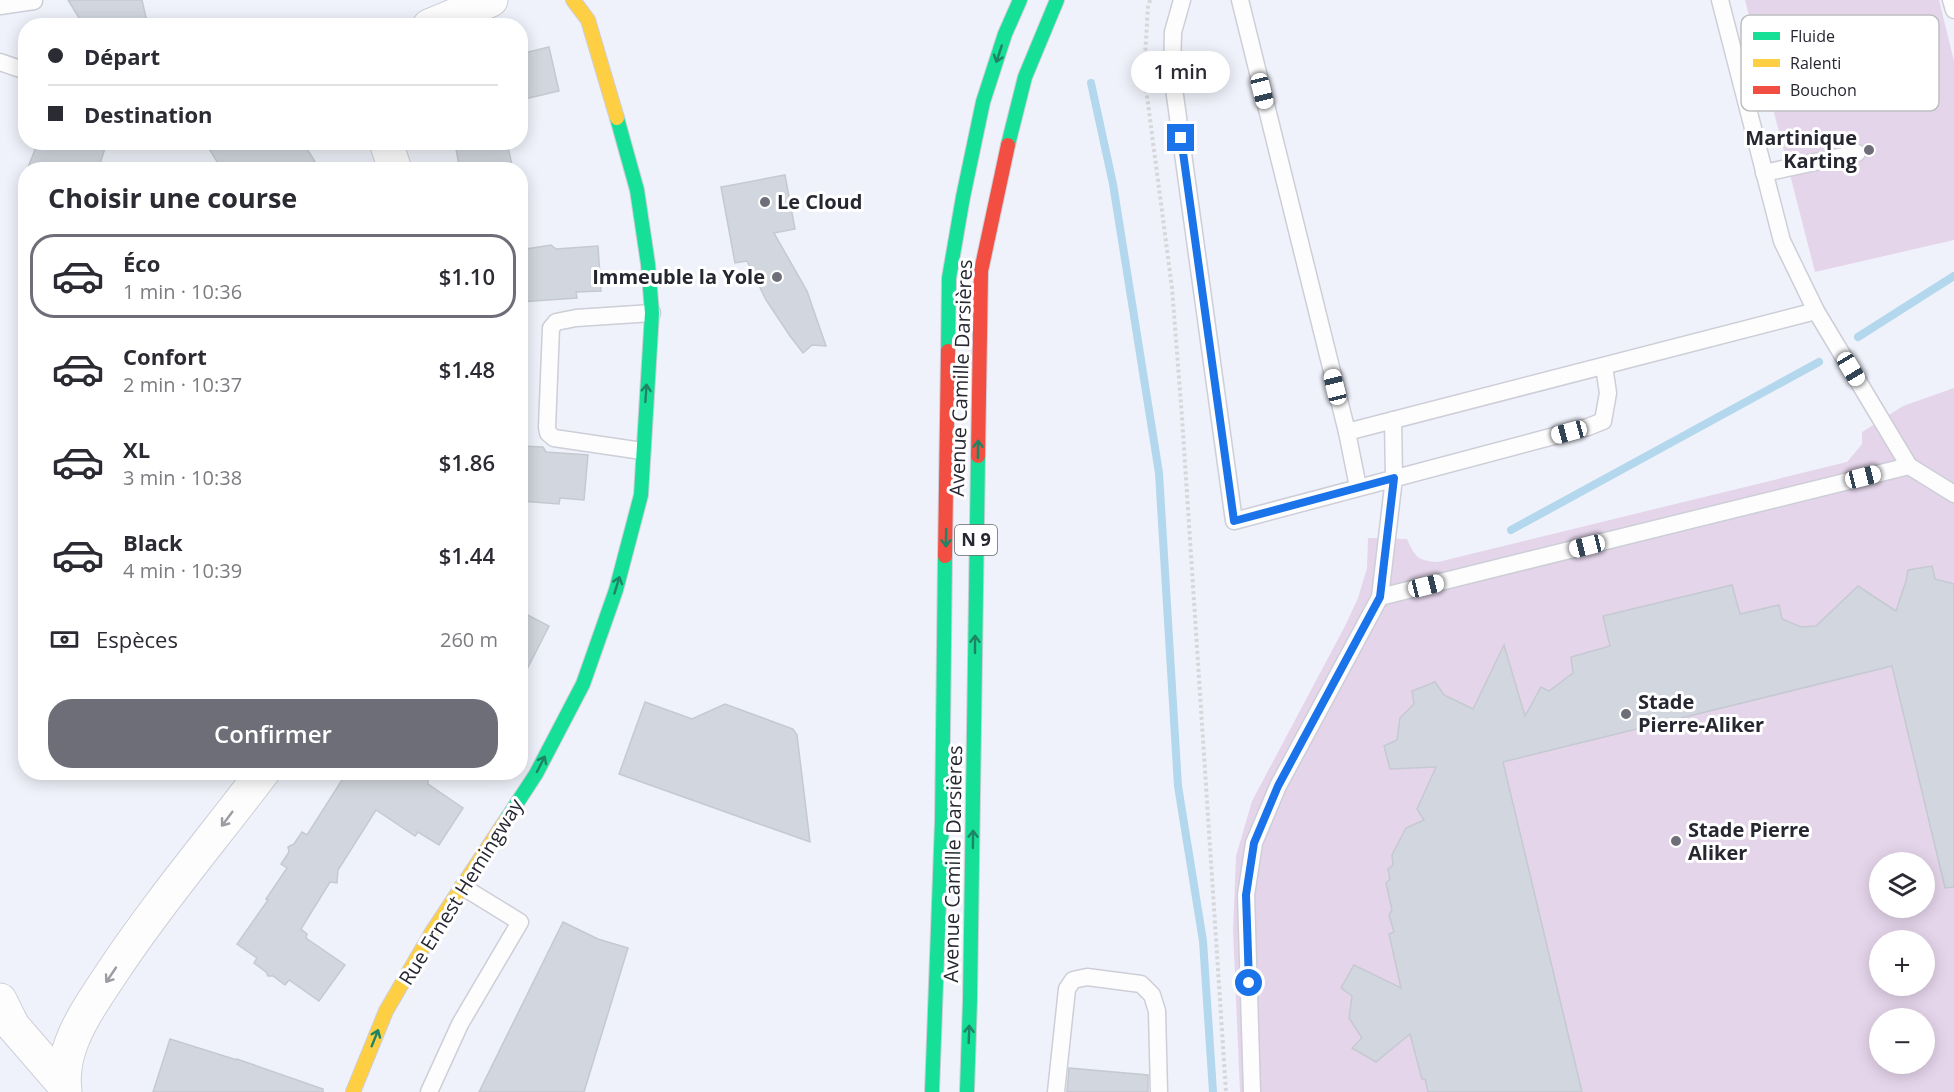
<!DOCTYPE html>
<html lang="fr">
<head>
<meta charset="utf-8">
<style>
	:root { --surface:#fff; --page:#f2f2f3; --text:#2b2b33; --muted:#7c7c81; --line:#e1e1e2; --accent:#6d6e78 }
	body { margin:0; font-family:"Open Sans",sans-serif; background:var(--page); color:var(--text); height:100vh; display:flex; flex-direction:column; font-size:22px; white-space:nowrap }
	* { box-sizing:border-box; margin:0 }
	p { font-size:20px; color:var(--muted) }
	.icon { flex:none; width:33px; height:33px; fill:none; stroke:currentColor; stroke-width:2; stroke-linecap:round; stroke-linejoin:round }
	.map { position:relative; flex:1; overflow:hidden }
	.drawer { position:absolute; left:18px; top:162px; width:510px; height:618px; display:flex; flex-direction:column; background:var(--surface); border-radius:24px; box-shadow:0 3px 15px #0003 }
	.drawer>* { flex:none }
	.hud { position:absolute; left:18px; top:18px; width:510px; height:132px; border-radius:24px; box-shadow:0 3px 15px #0003; display:grid; align-content:center; height:132px; padding:0 30px; background:var(--surface) }
	.fabs { position:absolute; left:1869px; top:852px; display:grid; gap:12px }
	.fabs a { display:grid; place-items:center; width:66px; height:66px; border-radius:50%; background:var(--surface); box-shadow:0 3px 15px #0003; font-size:30px }
	.end { position:absolute; width:27px; height:27px; margin:-14px; border:8px solid #1a73e8; background:#fff; box-shadow:0 0 0 3px #fff }
	.from { border-radius:50% }
	.bubble { position:absolute; height:42px; border-radius:21px; background:var(--surface); box-shadow:0 3px 15px #0003; font-size:20px; font-weight:600; line-height:42px; text-align:center }
	.car { position:absolute; width:18px; height:36px; margin:-18px -9px; border-radius:8px; box-shadow:0 0 4px 2px #0007; background:linear-gradient(#fff 24%,#345 0 40%,#fff 0 76%,#345 0 86%,#fff 0) }
	.hud b { display:flex; align-items:center; gap:21px; height:57px; font-size:22px }
	.hud b+b { border-top:2px solid var(--line) }
	.hud i { width:15px; height:15px; background:var(--text) }
	ul { padding:0; list-style:none }
	li { display:flex; align-items:center; gap:18px; height:84px; margin:0 12px 9px; padding:0 18px; border:3px solid transparent; border-radius:24px }
	li div { flex:1 }
	li b { display:block; font-size:22px }
	li em { font-style:normal; font-weight:600 }
	li.active { border-color:var(--accent) }
	li>.icon { width:54px; height:54px; stroke-width:1.5 }
	h2 { padding:0 30px; font-size:27px; line-height:72px }
	.pay { display:flex; align-items:center; gap:15px; height:66px; padding:0 30px; font-size:22px }
	.pay p { margin-inline-start:auto }
	.action { display:flex; gap:12px; margin-top:auto; padding:12px 30px }
	.action a { flex:1; height:69px; border-radius:24px; background:var(--accent); color:#fff; font-size:24px; font-weight:600; line-height:69px; text-align:center }
	.map>svg:first-child { display:block }
	.green { fill:#e5d5eb; fill-rule:evenodd }
	.lines { fill:none; stroke-linecap:round; stroke-linejoin:round }
	.stream { stroke:#b3d7ec; stroke-width:8 }
	.building { fill:#d2d6de; stroke:#c5c9d1; stroke-width:1.5 }
	.lane-casing { stroke:#cdced7; stroke-width:19 }
	.street-casing { stroke:#cdced7; stroke-width:35 }
	.fast-casing { stroke:#cdced7; stroke-width:16 }
	.slow-casing { stroke:#cdced7; stroke-width:16 }
	.jam-casing { stroke:#cdced7; stroke-width:16 }
	.path { stroke:#d6d7da; stroke-width:4; stroke-dasharray:3 3; stroke-linecap:butt }
	.lane { stroke:#fdfdfe; stroke-width:16 }
	.street { stroke:#fdfdfe; stroke-width:33 }
	.fast { stroke:#16e098; stroke-width:14 }
	.slow { stroke:#ffcf43; stroke-width:14 }
	.jam { stroke:#f24e42; stroke-width:14 }
	.oneway { stroke:#1e8464 }
	.oneway2 { stroke:#9c9da2 }
	.route { stroke:#1a73e8; stroke-width:8 }
	.poi-dot { fill:#6d6e78; stroke:#fff; stroke-width:2 }
	.labels { text-anchor:middle; stroke-width:6; stroke-linejoin:round; paint-order:stroke }
	.shield { fill:#fff; stroke:#67686f; stroke-width:1.5 }
	.shield-label { font-size:18px; font-weight:bold; fill:#262731 }
	.poi-label { font-size:20px; font-weight:bold; fill:#262731; stroke:#fff; text-anchor:start }
	.street-label { font-size:20px; fill:#262731; stroke:#fff }
	.key { fill:#fff; stroke:#bebec1; stroke-width:1.5 }
	.key-label { font-size:16px; fill:#262731 }
</style>
</head>
<body>
<div class="map">
<svg width="1954" height="1092" viewBox="0 0 1954 1092">
	<rect width="100%" height="100%" fill="#f0f2fb"/>
	<g class="green">
		<polygon points="1745,0 1939,0 1954,61 1954,240 1815,272"/>
		<path d="M1954,388v704h-714l-7,-161 3,-75 16,-55 93,-175 13,-28 9,-30 1,-30 39,1c8,18 11,22 31,23l409,-100 15,-18v-12l41,-26zM1880,862h44v46h-44zM1880,940h44v46h-44zM1880,1018h44v46h-44z"/>
	</g>
	<g class="lines">
		<g class="stream">
			<polyline points="1091,83 1113,184 1159,473 1178,786 1203,941 1213,1092"/>
			<polyline points="1858,337 1954,276"/>
			<polyline points="1511,530 1819,362"/>
		</g>
	</g>
	<g class="building">
		<polygon points="68,0 142,0 148,26 84,26"/>
		<polygon points="549,47 559,91 520,100 520,54"/>
		<polygon points="38,142 107,142 98,170 27,170"/>
		<polygon points="205,142 303,142 320,170 222,170"/>
		<polygon points="461,142 507,142 513,170 460,170 456,149 462,148"/>
		<polygon points="785,175 795,229 774,233 807,291 826,346 812,345 803,353 790,336 766,300 747,261 735,263 721,187"/>
		<polygon points="551,245 556,249 598,246 601,291 576,292 577,298 520,302 520,250"/>
		<polygon points="520,446 543,447 546,452 588,455 584,500 560,498 559,504 520,501"/>
		<polygon points="1932,566 1935,579 1954,584 1954,887 1945,888 1892,666 1503,762 1582,1092 1428,1092 1425,1079 1422,1079 1410,1034 1376,1062 1352,1048 1362,1038 1349,1018 1352,996 1341,988 1354,965 1401,988 1389,934 1394,932 1389,915 1392,910 1386,883 1390,879 1388,869 1393,865 1392,855 1406,828 1424,820 1417,809 1436,767 1390,769 1384,746 1397,740 1400,718 1414,704 1412,691 1435,682 1444,695 1473,709 1504,645 1525,716 1541,687 1549,691 1573,673 1571,657 1610,646 1603,616 1732,585 1740,614 1779,605 1782,619 1801,627 1816,626 1858,586 1896,611 1906,581 1908,570"/>
		<polygon points="520,611 549,626 520,683"/>
		<polygon points="645,702 692,719 725,704 793,729 797,735 810,842 619,774"/>
		<polygon points="347,772 420,772 428,779 428,784 463,808 439,845 418,832 415,836 376,810 338,870 337,883 330,882 301,929 307,934 306,938 345,965 319,1001 289,980 285,985 273,976 268,976 266,972 254,963 257,958 237,944 268,900 266,899 287,868 281,864 289,852 288,847 294,844 302,832 307,835"/>
		<polygon points="563,922 598,939 628,948 584,1092 479,1092"/>
		<polygon points="170,1039 237,1060 237,1059 323,1089 323,1092 153,1092"/>
		<polygon points="1069,1068 1148,1075 1148,1092 1067,1092"/>
	</g>
	<g class="lines">
		<g class="lane-casing">
			<g id="lane">
				<polyline points="1182,0 1173,32 1172,74 1234,521 1588,427 1603,421 1608,393 1604,366"/>
				<polyline points="1240,0 1347,432 1816,311"/>
				<polyline points="1720,0 1782,241 1816,311 1909,466"/>
				<polyline points="1951,0 1954,10"/>
				<polyline points="0,6 34,1"/>
				<polyline points="0,62 26,71"/>
				<polyline points="1764,173 1857,153"/>
				<polyline points="1347,432 1358,487"/>
				<polyline points="642,451 554,438 548,433 547,427 551,328 556,322 576,318 652,313"/>
				<polyline points="1380,597 1394,478 1393,420"/>
				<polyline points="429,1092 460,1024 520,922 463,887"/>
				<polyline points="1056,1092 1067,989 1073,980 1087,977 1141,984 1152,995 1157,1011 1159,1092"/>
				<polyline points="1252,1092 1246,895 1254,843 1278,786 1380,597 1909,466 1954,494"/>
			</g>
		</g>
		<g class="street-casing">
			<g id="street">
				<polyline points="429,26 491,0"/>
				<polyline points="386,142 395,170"/>
				<polyline points="0,1000 13,1026 64,1085"/>
				<path d="M65,1092c-2,-14 0,-32 5,-45 9,-27 28,-53 43,-76 46,-69 100,-133 150,-199"/>
			</g>
		</g>
		<g class="fast-casing">
			<g id="fast">
				<polyline points="1008,145 1025,77 1057,0"/>
				<polyline points="948,351 949,278 963,197 983,102 1005,34 1020,0"/>
				<polyline points="506,820 536,774 583,684 616,590 641,495 652,313 648,264 637,190 617,118"/>
				<polyline points="932,1092 942,821 945,556"/>
				<polyline points="967,1092 970,1000 978,456"/>
			</g>
		</g>
		<g class="slow-casing">
			<g id="slow">
				<polyline points="573,0 588,20 617,118"/>
				<polyline points="353,1092 386,1011 432,932 506,820"/>
			</g>
		</g>
		<g class="jam-casing">
			<g id="jam">
				<polyline points="978,456 981,271 1008,145"/>
				<polyline points="945,556 948,351"/>
			</g>
		</g>
		<polyline class="path" points="1150,0 1148,7 1144,73 1172,288 1182,417 1226,1092"/>
		<use href="#lane" class="lane"/>
		<use href="#street" class="street"/>
		<use href="#fast" class="fast"/>
		<use href="#slow" class="slow"/>
		<use href="#jam" class="jam"/>
	</g>
	<defs><path id="oneway-shaft" d="M-6 0H5M1.5-3L5.5 0L1.5 3" fill="none" stroke-width="1.6" stroke-linecap="round" stroke-linejoin="round" transform="scale(1.5)"/></defs>
	<g class="oneway">
		<use href="#oneway-shaft" transform="translate(999 54) rotate(108)"/>
		<use href="#oneway-shaft" transform="translate(646 393) rotate(-86)"/>
		<use href="#oneway-shaft" transform="translate(978 449) rotate(-89)"/>
		<use href="#oneway-shaft" transform="translate(946 538) rotate(91)"/>
		<use href="#oneway-shaft" transform="translate(617 585) rotate(-73)"/>
		<use href="#oneway-shaft" transform="translate(975 644) rotate(-90)"/>
		<use href="#oneway-shaft" transform="translate(541 764) rotate(-63)"/>
		<use href="#oneway-shaft" transform="translate(973 839) rotate(-89)"/>
		<use href="#oneway-shaft" transform="translate(969 1034) rotate(-88)"/>
		<use href="#oneway-shaft" transform="translate(375 1038) rotate(-68)"/>
	</g>
	<g class="oneway2">
		<use href="#oneway-shaft" transform="translate(227 819) rotate(127)"/>
		<use href="#oneway-shaft" transform="translate(111 975) rotate(124)"/>
	</g>
	<g class="lines">
		<polyline class="route" points="1181,138 1234,521 1394,478 1380,597 1278,786 1254,843 1246,895 1249,983"/>
	</g>
	<g class="poi-dot">
		<circle cx="1869" cy="150" r="6"/>
		<circle cx="765" cy="202" r="6"/>
		<circle cx="777" cy="277" r="6"/>
		<circle cx="1626" cy="714" r="6"/>
		<circle cx="1676" cy="841" r="6"/>
	</g>
	<g class="labels">
		<rect class="shield" x="955" y="525" width="42" height="30" rx="4.5"/>
		<g class="shield-label">
			<text x="976" y="546">N 9</text>
		</g>
		<g class="poi-label">
			<text x="1857" y="145" text-anchor="end">Martinique<tspan x="1857" dy="23">Karting</tspan></text>
			<text x="777" y="209">Le Cloud</text>
			<text x="765" y="284" text-anchor="end">Immeuble la Yole</text>
			<text x="1638" y="709">Stade<tspan x="1638" dy="23">Pierre-Aliker</tspan></text>
			<text x="1688" y="837">Stade Pierre<tspan x="1688" dy="23">Aliker</tspan></text>
		</g>
		<g class="street-label">
			<text transform="translate(961 378) rotate(-88)" y="7">Avenue Camille Darsières</text>
			<text transform="translate(953 864) rotate(-89)" y="7">Avenue Camille Darsières</text>
			<text transform="translate(461 892) rotate(-58)" y="7">Rue Ernest Hemingway</text>
		</g>
	</g>
	<rect x="1741" y="15" width="198" height="96" rx="9" class="key"/>
	<rect x="1753" y="32" width="27" height="8" fill="#16e098"/>
	<rect x="1753" y="59" width="27" height="8" fill="#ffcf43"/>
	<rect x="1753" y="86" width="27" height="8" fill="#f24e42"/>
	<g class="key-label">
		<text x="1790" y="42">Fluide</text>
		<text x="1790" y="69">Ralenti</text>
		<text x="1790" y="96">Bouchon</text>
	</g>
</svg>
<div class="fabs">
<a><svg class="icon" aria-label="layers" viewBox="0 0 24 24"><path d="M12 4l9 5-9 5-9-5zM3 14l9 5 9-5"/></svg></a>
<a>+</a>
<a>−</a>
</div>
<i class="end from" style="left:1249px;top:983px"></i>
<i class="end" style="left:1181px;top:138px"></i>
<div class="bubble" style="left:1131px;top:51px;width:99px">1 min</div>
<i class="car" style="left:1262px;top:91px;rotate:166deg"></i>
<i class="car" style="left:1851px;top:369px;rotate:149deg"></i>
<i class="car" style="left:1335px;top:387px;rotate:346deg"></i>
<i class="car" style="left:1569px;top:432px;rotate:255deg"></i>
<i class="car" style="left:1863px;top:477px;rotate:76deg"></i>
<i class="car" style="left:1587px;top:546px;rotate:256deg"></i>
<i class="car" style="left:1426px;top:586px;rotate:76deg"></i>
<div class="hud">
<b><i class="from"></i>Départ</b>
<b><i></i>Destination</b>
</div>
<section class="drawer">
<h2>Choisir une course</h2>
<ul>
<li class="active"><svg class="icon" aria-label="car" viewBox="0 0 24 24"><path d="M5 17H2v-5l4-1 3-4h7l3 4 3 1v5h-3M9 17h6M6 11h13"/><circle cx="7" cy="17" r="2"/><circle cx="17" cy="17" r="2"/></svg><div><b>Éco</b><p>1 min · 10:36</p></div><em>$1.10</em></li>
<li><svg class="icon" aria-label="car" viewBox="0 0 24 24"><path d="M5 17H2v-5l4-1 3-4h7l3 4 3 1v5h-3M9 17h6M6 11h13"/><circle cx="7" cy="17" r="2"/><circle cx="17" cy="17" r="2"/></svg><div><b>Confort</b><p>2 min · 10:37</p></div><em>$1.48</em></li>
<li><svg class="icon" aria-label="car" viewBox="0 0 24 24"><path d="M5 17H2v-5l4-1 3-4h7l3 4 3 1v5h-3M9 17h6M6 11h13"/><circle cx="7" cy="17" r="2"/><circle cx="17" cy="17" r="2"/></svg><div><b>XL</b><p>3 min · 10:38</p></div><em>$1.86</em></li>
<li><svg class="icon" aria-label="car" viewBox="0 0 24 24"><path d="M5 17H2v-5l4-1 3-4h7l3 4 3 1v5h-3M9 17h6M6 11h13"/><circle cx="7" cy="17" r="2"/><circle cx="17" cy="17" r="2"/></svg><div><b>Black</b><p>4 min · 10:39</p></div><em>$1.44</em></li>
</ul>
<div class="pay"><svg class="icon" aria-label="cash" viewBox="0 0 24 24"><path d="M3 7h18v10H3z"/><circle cx="12" cy="12" r="2"/></svg>Espèces<p>260 m</p></div>
<div class="action"><a>Confirmer</a></div>
</section>
</div>
</body>
</html>
